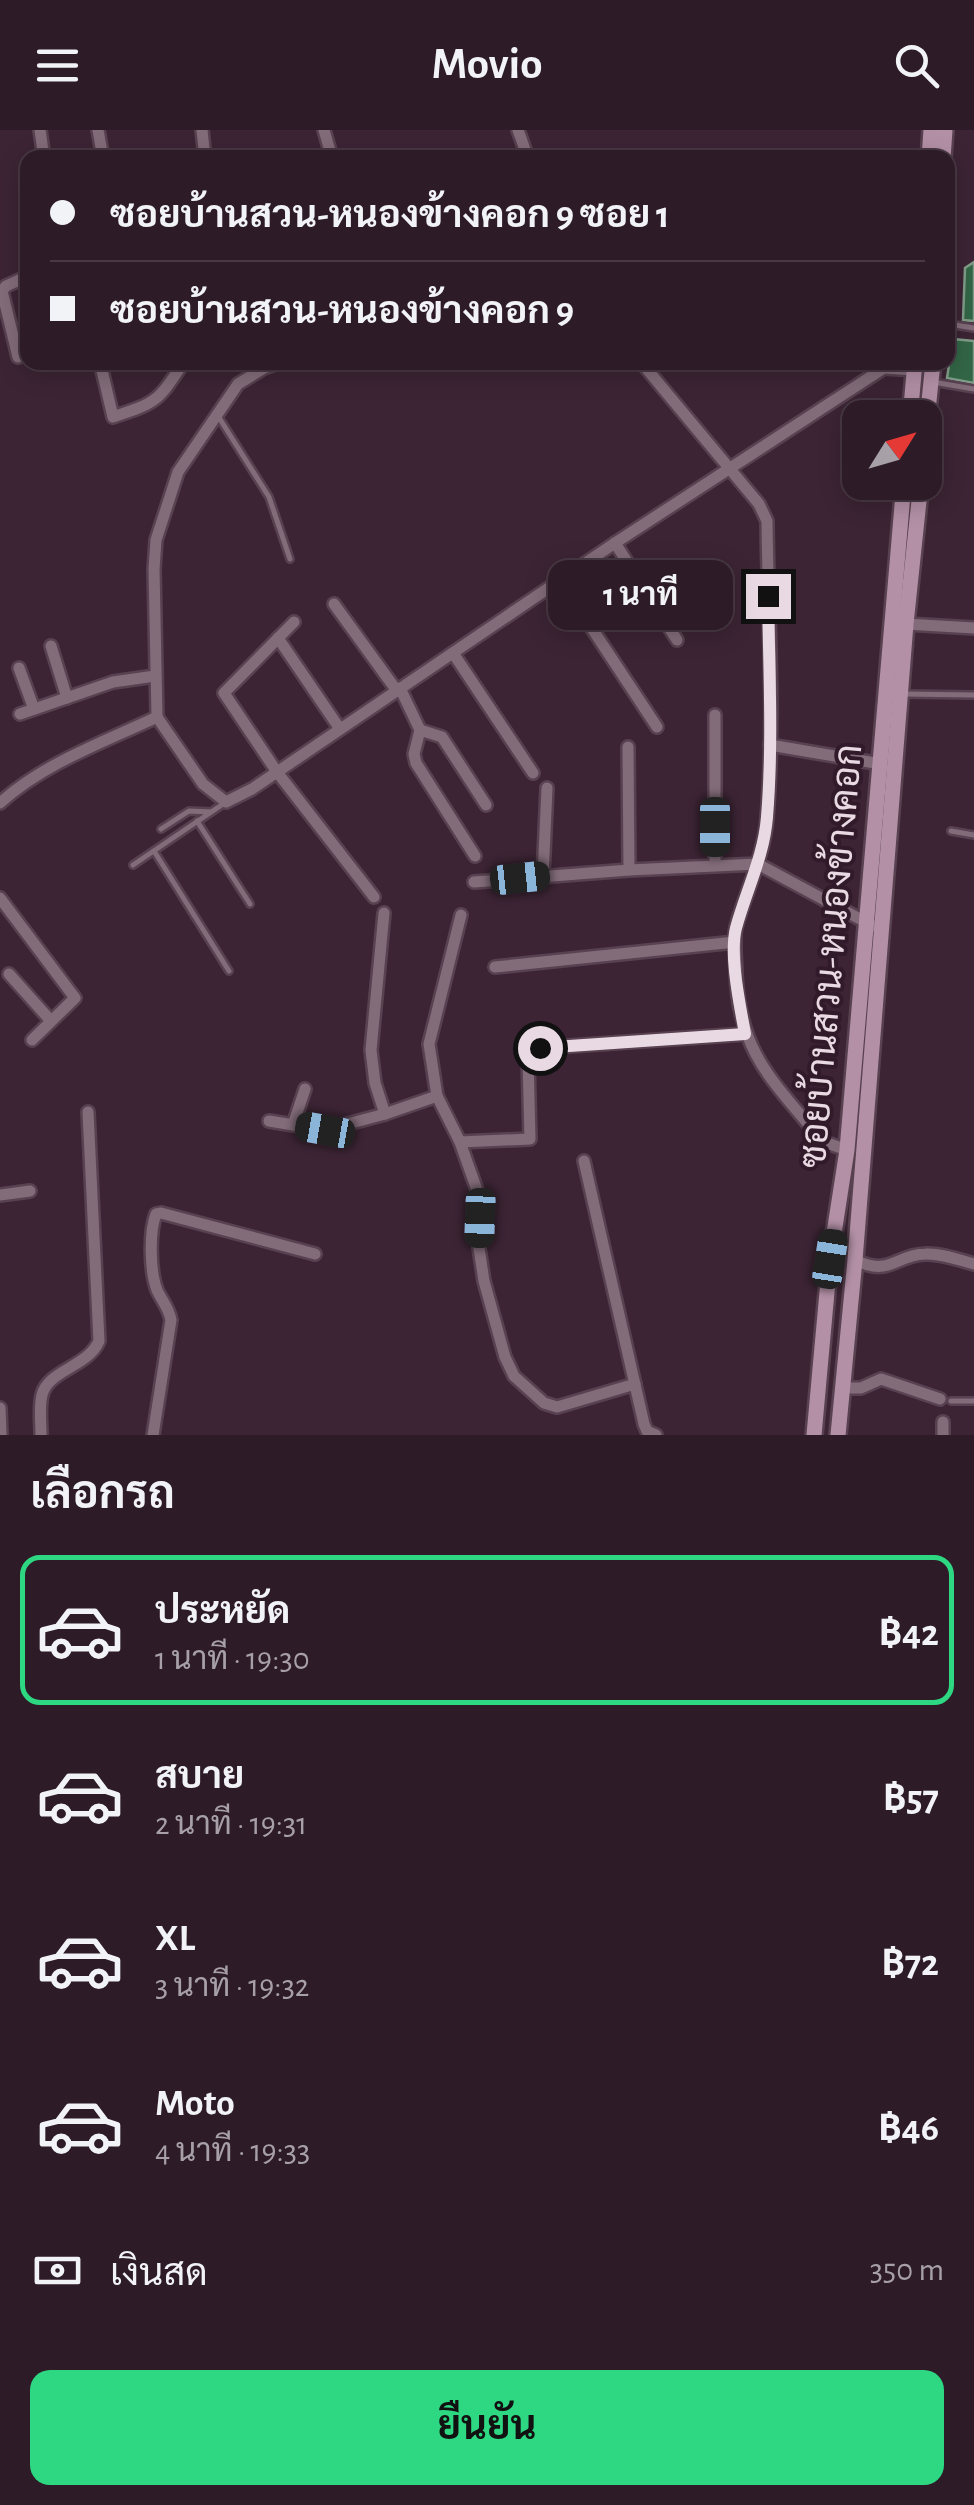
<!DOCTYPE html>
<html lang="th">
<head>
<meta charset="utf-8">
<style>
	:root { --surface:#2d1b27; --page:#35242f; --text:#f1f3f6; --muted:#a7a1a7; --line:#483944; --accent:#2ed883 }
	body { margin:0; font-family:"Alegreya Sans",Sarabun,sans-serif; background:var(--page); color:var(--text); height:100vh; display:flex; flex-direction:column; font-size:38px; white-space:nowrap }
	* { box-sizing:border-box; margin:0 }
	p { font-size:32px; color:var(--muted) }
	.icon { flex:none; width:55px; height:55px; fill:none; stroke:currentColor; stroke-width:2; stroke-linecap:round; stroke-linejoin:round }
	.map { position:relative; height:1305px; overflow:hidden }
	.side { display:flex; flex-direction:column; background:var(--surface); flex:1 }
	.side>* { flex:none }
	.top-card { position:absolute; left:20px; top:20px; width:935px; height:220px; border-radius:20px; box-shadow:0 5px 25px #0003,0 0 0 2px var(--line); display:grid; align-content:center; height:220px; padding:0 30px; background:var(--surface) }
	.needle { width:65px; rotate:53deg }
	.fabs { position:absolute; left:842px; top:270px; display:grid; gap:20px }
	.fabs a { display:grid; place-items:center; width:100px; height:100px; border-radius:20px; background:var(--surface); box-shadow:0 5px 25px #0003,0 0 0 2px var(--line); font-size:50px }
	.end { position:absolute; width:45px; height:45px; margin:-22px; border:12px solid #e9d9e3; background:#111; box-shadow:0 0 0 5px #111 }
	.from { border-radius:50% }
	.bubble { position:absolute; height:70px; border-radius:20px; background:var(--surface); box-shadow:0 5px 25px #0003,0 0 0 2px var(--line); font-size:32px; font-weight:700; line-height:70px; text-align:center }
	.car { position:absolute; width:30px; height:60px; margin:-30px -15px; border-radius:12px; box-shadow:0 0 8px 2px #0007; background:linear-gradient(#222 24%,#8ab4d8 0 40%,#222 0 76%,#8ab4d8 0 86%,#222 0) }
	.top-card b { display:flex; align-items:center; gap:35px; height:95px; font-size:38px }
	.top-card b+b { border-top:2px solid var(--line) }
	.top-card i { width:25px; height:25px; background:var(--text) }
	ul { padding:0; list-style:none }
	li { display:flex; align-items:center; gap:30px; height:150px; margin:0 20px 15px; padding:0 10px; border:5px solid transparent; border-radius:20px }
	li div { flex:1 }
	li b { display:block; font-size:38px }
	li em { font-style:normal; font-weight:700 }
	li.selected { border-color:var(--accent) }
	li>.icon { width:90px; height:90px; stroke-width:1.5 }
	h2 { padding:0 30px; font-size:45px; line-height:120px }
	.pay { display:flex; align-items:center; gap:25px; height:110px; padding:0 30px; font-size:38px }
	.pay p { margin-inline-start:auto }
	.primary-button { display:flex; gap:20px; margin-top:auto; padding:20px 30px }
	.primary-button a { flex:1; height:115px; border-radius:20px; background:var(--accent); color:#111; font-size:40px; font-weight:700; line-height:115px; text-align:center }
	header { display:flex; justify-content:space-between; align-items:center; height:130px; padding:0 30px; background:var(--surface); font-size:45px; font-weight:700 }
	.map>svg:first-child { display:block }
	.building { fill:#326646; stroke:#809d89; stroke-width:2.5 }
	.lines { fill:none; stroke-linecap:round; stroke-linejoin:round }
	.service-casing { stroke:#584150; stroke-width:10 }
	.minor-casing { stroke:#584150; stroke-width:16 }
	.secondary-casing { stroke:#584150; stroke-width:20 }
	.service { stroke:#836c7a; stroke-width:5 }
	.minor { stroke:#836c7a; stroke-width:11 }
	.secondary { stroke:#b390a6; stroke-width:15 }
	.route { stroke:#e9d9e3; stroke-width:12 }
	.labels { text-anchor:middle; stroke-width:8; stroke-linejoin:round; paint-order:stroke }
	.street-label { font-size:38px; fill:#e9d9e3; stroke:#311a2a }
</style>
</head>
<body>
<header><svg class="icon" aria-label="menu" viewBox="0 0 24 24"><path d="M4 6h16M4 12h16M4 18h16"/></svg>Movio<svg class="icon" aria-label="search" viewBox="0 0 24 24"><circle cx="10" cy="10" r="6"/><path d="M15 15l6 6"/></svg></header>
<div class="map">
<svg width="974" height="1305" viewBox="0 0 974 1305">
	<rect width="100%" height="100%" fill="#3c2434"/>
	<g class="building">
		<polygon points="974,132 974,191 963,190 965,138"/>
		<polygon points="953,209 974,211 974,253 947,248"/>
	</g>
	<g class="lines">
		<g class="service-casing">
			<g id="service">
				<polyline points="948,194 974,198"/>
				<polyline points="933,252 974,259"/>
				<polyline points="218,286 269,367 290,429"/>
				<polyline points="904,564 974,565"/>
				<polyline points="197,691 250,774"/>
				<polyline points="161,699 189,681 211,682"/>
				<polyline points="951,701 974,705"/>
				<polyline points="154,721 229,841"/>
				<polyline points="133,735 226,672"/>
				<polyline points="951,1271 974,1271"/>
			</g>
		</g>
		<g class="minor-casing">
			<g id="minor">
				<polyline points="40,0 44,28"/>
				<polyline points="98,0 103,28"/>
				<polyline points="202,0 205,28"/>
				<polyline points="324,0 332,28"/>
				<polyline points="518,0 528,28"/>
				<polyline points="18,227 2,161 6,156 28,146"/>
				<path d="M100,232l13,55c45,-15 44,-15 71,-55"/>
				<path d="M641,232l118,142 8,17c1,98 8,198 0,297 -3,38 -21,73 -31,109 -3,14 0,31 0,46 3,79 36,107 84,165l7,5 20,7"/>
				<polyline points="615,413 677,510"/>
				<polyline points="560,450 657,597"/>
				<polyline points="334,474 397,561"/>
				<polyline points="294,492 224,563 277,642 374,767"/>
				<polyline points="906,494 974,498"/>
				<polyline points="278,508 340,599"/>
				<polyline points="51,516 67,568"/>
				<polyline points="453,523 533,643"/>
				<polyline points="19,538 34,579"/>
				<polyline points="400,558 420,600 414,624 416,633 475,726"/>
				<polyline points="20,584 113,552 155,546"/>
				<polyline points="157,587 203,654 226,672 252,659 615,413 884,238 914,240"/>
				<polyline points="157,587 154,439 156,410 178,342 238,254 264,238 282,232"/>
				<polyline points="420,600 442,607 486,675"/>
				<polyline points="770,615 881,634"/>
				<polyline points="628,617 629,740"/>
				<path d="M0,673c44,-40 104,-61 157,-86"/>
				<polyline points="715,734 715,585"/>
				<polyline points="543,746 547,658"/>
				<polyline points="474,752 629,740 758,734 873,796"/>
				<polyline points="0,768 75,868 32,910"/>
				<polyline points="384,783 371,920 375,953 385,984"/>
				<polyline points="461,785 429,914 437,966 460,1012 530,1009 528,928 532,921 540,918 745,904"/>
				<polyline points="495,837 735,812"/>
				<polyline points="9,844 51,891"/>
				<polyline points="269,991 325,1000 385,984 437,966"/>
				<polyline points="293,995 305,959"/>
				<polyline points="460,1012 477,1060 480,1089 479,1118 484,1151 505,1227 514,1246 544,1273 557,1277 635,1254"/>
				<polyline points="584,1031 644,1294 647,1301 656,1305"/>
				<polyline points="0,1065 30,1061"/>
				<path d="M855,1130c35,17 40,-5 70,-6 16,-1 34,6 49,10"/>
				<polyline points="843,1258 861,1258 881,1249 940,1269"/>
				<polyline points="0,1278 1,1305"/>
				<path d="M41,1305c0,-13 -2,-28 1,-40 6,-25 46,-28 57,-54l-11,-229"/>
				<path d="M153,1305l18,-115c-2,-12 -9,-19 -14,-30 -7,-18 -8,-58 -1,-76l5,-1 154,41"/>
				<polyline points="943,1305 943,1292"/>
			</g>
		</g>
		<g class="secondary-casing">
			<g id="secondary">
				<polyline points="929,28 931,0"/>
				<polyline points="943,28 945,0"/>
				<polyline points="910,288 915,232"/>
				<polyline points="925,310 933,232"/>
				<polyline points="814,1305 830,1129 847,1020 904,352"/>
				<polyline points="838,1305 855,1130 906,494 921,352"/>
			</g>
		</g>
		<use href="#service" class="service"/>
		<use href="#minor" class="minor"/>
		<use href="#secondary" class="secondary"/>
	</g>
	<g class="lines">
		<path class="route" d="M540,918l205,-14c-5,-29 -16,-79 -9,-106 10,-37 28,-72 31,-111 6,-73 2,-148 1,-221"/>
	</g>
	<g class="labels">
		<g class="street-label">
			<text transform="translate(830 826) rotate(-85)" y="13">ซอยบ้านสวน-หนองข้างคอก</text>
		</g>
	</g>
</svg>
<div class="fabs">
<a><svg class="needle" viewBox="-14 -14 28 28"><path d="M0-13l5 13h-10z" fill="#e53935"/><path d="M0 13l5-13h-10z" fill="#a7a1a7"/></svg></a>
</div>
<i class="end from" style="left:540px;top:918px"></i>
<i class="end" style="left:768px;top:466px"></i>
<div class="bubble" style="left:548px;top:430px;width:185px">1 นาที</div>
<i class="car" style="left:715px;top:697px;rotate:180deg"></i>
<i class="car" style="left:520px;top:748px;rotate:84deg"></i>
<i class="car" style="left:325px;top:1000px;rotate:280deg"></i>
<i class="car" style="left:480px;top:1088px;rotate:182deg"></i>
<i class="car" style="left:830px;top:1129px;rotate:9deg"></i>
<div class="top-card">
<b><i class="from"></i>ซอยบ้านสวน-หนองข้างคอก 9 ซอย 1</b>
<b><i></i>ซอยบ้านสวน-หนองข้างคอก 9</b>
</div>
</div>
<section class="side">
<h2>เลือกรถ</h2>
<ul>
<li class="selected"><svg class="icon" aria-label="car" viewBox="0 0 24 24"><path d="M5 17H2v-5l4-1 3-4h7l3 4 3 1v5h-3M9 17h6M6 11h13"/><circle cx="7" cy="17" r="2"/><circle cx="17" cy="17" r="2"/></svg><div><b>ประหยัด</b><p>1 นาที · 19:30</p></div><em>฿42</em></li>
<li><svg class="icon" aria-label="car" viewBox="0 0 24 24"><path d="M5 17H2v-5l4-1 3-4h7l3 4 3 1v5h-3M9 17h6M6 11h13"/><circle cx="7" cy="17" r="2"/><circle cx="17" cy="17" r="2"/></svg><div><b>สบาย</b><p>2 นาที · 19:31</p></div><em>฿57</em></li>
<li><svg class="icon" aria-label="car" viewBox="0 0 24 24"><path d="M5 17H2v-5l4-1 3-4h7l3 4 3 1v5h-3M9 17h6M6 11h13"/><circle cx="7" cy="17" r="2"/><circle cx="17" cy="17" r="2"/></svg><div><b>XL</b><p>3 นาที · 19:32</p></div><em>฿72</em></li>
<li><svg class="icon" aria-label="car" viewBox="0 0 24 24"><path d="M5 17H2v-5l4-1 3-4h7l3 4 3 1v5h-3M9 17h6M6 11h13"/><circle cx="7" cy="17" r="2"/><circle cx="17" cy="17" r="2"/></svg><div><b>Moto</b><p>4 นาที · 19:33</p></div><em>฿46</em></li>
</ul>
<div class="pay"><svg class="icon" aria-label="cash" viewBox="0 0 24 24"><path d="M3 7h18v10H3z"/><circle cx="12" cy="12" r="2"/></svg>เงินสด<p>350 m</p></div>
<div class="primary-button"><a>ยืนยัน</a></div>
</section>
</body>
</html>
